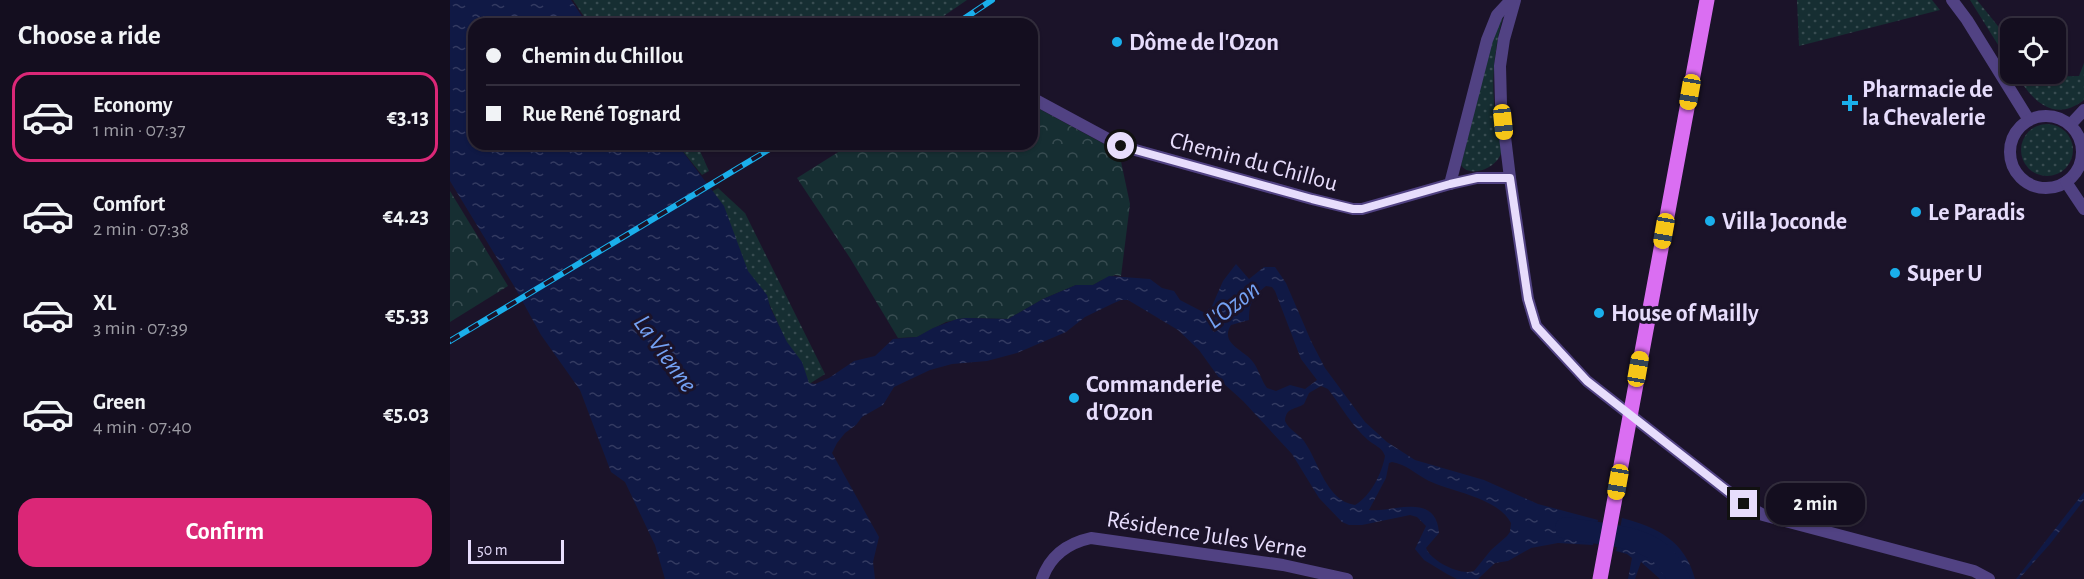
<!DOCTYPE html>
<html lang="en">
<head>
<meta charset="utf-8">
<style>
	:root { --surface:#140e1f; --page:#211c2c; --text:#f1f3f6; --muted:#9d9ca4; --line:#332e3d; --accent:#db2777 }
	body { margin:0; font-family:"Alegreya Sans",sans-serif; background:var(--page); color:var(--text); height:100vh; display:flex; flex-direction:column; font-size:22px; white-space:nowrap }
	* { box-sizing:border-box; margin:0 }
	p { font-size:20px; color:var(--muted) }
	.icon { flex:none; width:33px; height:33px; fill:none; stroke:currentColor; stroke-width:2; stroke-linecap:round; stroke-linejoin:round }
	.map { position:relative; flex:1; overflow:hidden }
	.details { display:flex; flex-direction:column; background:var(--surface); width:450px }
	.details>* { flex:none }
	.top-card { position:absolute; left:18px; top:18px; width:570px; height:132px; border-radius:18px; box-shadow:0 2px 4px #0004,0 0 0 2px var(--line); display:grid; align-content:center; height:132px; padding:0 18px; background:var(--surface) }
	.controls { position:absolute; left:1550px; top:18px; display:grid; gap:12px }
	.controls a { display:grid; place-items:center; width:66px; height:66px; border-radius:12px; background:var(--surface); box-shadow:0 2px 4px #0004,0 0 0 2px var(--line); font-size:30px }
	.scale { position:absolute; left:18px; bottom:15px; width:96px; box-sizing:border-box; padding-left:6px; border:3px solid #e7ddfc; border-top:0; font-size:16px; line-height:21px; white-space:nowrap; color:#e7ddfc; -webkit-text-stroke:4px #1b1329; paint-order:stroke }
	.end { position:absolute; width:27px; height:27px; margin:-14px; border:8px solid #e7ddfc; background:#111; box-shadow:0 0 0 3px #111 }
	.from { border-radius:50% }
	.bubble { position:absolute; height:42px; border-radius:18px; background:var(--surface); box-shadow:0 2px 4px #0004,0 0 0 2px var(--line); font-size:20px; font-weight:600; line-height:42px; text-align:center }
	.car { position:absolute; width:18px; height:36px; margin:-18px -9px; border-radius:8px; box-shadow:0 0 4px 2px #0007; background:linear-gradient(#f5c518 24%,#345 0 40%,#f5c518 0 76%,#345 0 86%,#f5c518 0) }
	.top-card b { display:flex; align-items:center; gap:21px; height:57px; font-size:22px }
	.top-card b+b { border-top:2px solid var(--line) }
	.top-card i { width:15px; height:15px; background:var(--text) }
	ul { padding:0; list-style:none }
	li { display:flex; align-items:center; gap:18px; height:90px; margin:0 12px 9px; padding:0 6px; border:3px solid transparent; border-radius:18px }
	li div { flex:1 }
	li b { display:block; font-size:22px }
	li em { font-style:normal; font-weight:600 }
	li.on { border-color:var(--accent) }
	li>.icon { width:54px; height:54px; stroke-width:1.5 }
	h2 { padding:0 18px; font-size:27px; line-height:72px }
	.cta { display:flex; gap:12px; margin-top:auto; padding:12px 18px }
	.cta a { flex:1; height:69px; border-radius:18px; background:var(--accent); color:#fff; font-size:24px; font-weight:600; line-height:69px; text-align:center }
	main { display:flex; flex:1; min-height:0 }
	.map>svg:first-child { display:block }
	.grass { fill:url(#grass-dots) }
	.park { fill:url(#park-crowns) }
	.water { fill:url(#water-ripples); fill-rule:evenodd }
	.lines { fill:none; stroke-linecap:round; stroke-linejoin:round }
	.river { stroke:#101945; stroke-width:22 }
	.minor { stroke:#514283; stroke-width:12 }
	.tertiary { stroke:#514283; stroke-width:12 }
	.primary { stroke:#da6ef2; stroke-width:15 }
	.rail-casing { stroke:#1aafeb; stroke-width:6 }
	.rail { stroke:#1b1329; stroke-width:4; stroke-dasharray:11; stroke-linecap:butt }
	.route { stroke:#e7ddfc; stroke-width:8 }
	.poi-dot { fill:#1aafeb; stroke:#1b1329; stroke-width:2 }
	.labels { text-anchor:middle; stroke-width:6; stroke-linejoin:round; paint-order:stroke }
	.poi-label { font-size:24px; font-weight:bold; fill:#e7ddfc; stroke:#1b1329; text-anchor:start }
	.street-label { font-size:24px; fill:#e7ddfc; stroke:#1b1329 }
	.water-label { font-size:26px; font-style:italic; fill:#74a1f3; stroke:#1b1329 }
</style>
</head>
<body>
<main>
<section class="details">
<h2>Choose a ride</h2>
<ul>
<li class="on"><svg class="icon" aria-label="car" viewBox="0 0 24 24"><path d="M5 17H2v-5l4-1 3-4h7l3 4 3 1v5h-3M9 17h6M6 11h13"/><circle cx="7" cy="17" r="2"/><circle cx="17" cy="17" r="2"/></svg><div><b>Economy</b><p>1 min · 07:37</p></div><em>€3.13</em></li>
<li><svg class="icon" aria-label="car" viewBox="0 0 24 24"><path d="M5 17H2v-5l4-1 3-4h7l3 4 3 1v5h-3M9 17h6M6 11h13"/><circle cx="7" cy="17" r="2"/><circle cx="17" cy="17" r="2"/></svg><div><b>Comfort</b><p>2 min · 07:38</p></div><em>€4.23</em></li>
<li><svg class="icon" aria-label="car" viewBox="0 0 24 24"><path d="M5 17H2v-5l4-1 3-4h7l3 4 3 1v5h-3M9 17h6M6 11h13"/><circle cx="7" cy="17" r="2"/><circle cx="17" cy="17" r="2"/></svg><div><b>XL</b><p>3 min · 07:39</p></div><em>€5.33</em></li>
<li><svg class="icon" aria-label="car" viewBox="0 0 24 24"><path d="M5 17H2v-5l4-1 3-4h7l3 4 3 1v5h-3M9 17h6M6 11h13"/><circle cx="7" cy="17" r="2"/><circle cx="17" cy="17" r="2"/></svg><div><b>Green</b><p>4 min · 07:40</p></div><em>€5.03</em></li>
</ul>
<div class="cta"><a>Confirm</a></div>
</section>
<div class="map">
<svg width="1634" height="579" viewBox="0 0 1634 579">
	<defs>
		<pattern id="grass-dots" width="8" height="8" patternUnits="userSpaceOnUse" patternTransform="scale(1.5)"><rect width="8" height="8" fill="#162e32"/><path d="M2 2h.1M6 6h.1" fill="none" stroke="#384c51" stroke-width="1.8" stroke-linecap="round"/></pattern>
		<pattern id="park-crowns" width="20" height="18" patternUnits="userSpaceOnUse" patternTransform="scale(1.5)"><rect width="20" height="18" fill="#162e32"/><path d="M2 6a3 3 0 1 1 6 0M12 15a3 3 0 1 1 6 0" fill="none" stroke="#384c51"/></pattern>
		<pattern id="water-ripples" width="26" height="14" patternUnits="userSpaceOnUse" patternTransform="scale(1.5)"><rect width="26" height="14" fill="#101945"/><path d="M2 4q2-2 4 0t4 0M15 11q2-2 4 0t4 0" fill="none" stroke="#333a61"/></pattern>
	</defs>
	<rect width="100%" height="100%" fill="#1b1329"/>
	<g class="grass">
		<polygon points="123,0 517,0 482,24 139,24"/>
		<polygon points="1347,0 1482,0 1490,10 1349,46"/>
		<polygon points="1520,0 1527,0 1560,41 1560,64"/>
		<path d="M1054,14c-9,29 -12,59 -10,88 1,14 10,39 7,51 -4,15 -31,26 -40,12l32,-129z"/>
		<path d="M1634,63v37c-31,24 -53,-1 -68,-26h20l3,3 40,-1z"/>
		<circle cx="1597" cy="150" r="26"/>
		<polygon points="227,144 261,144 250,151 259,171 252,175"/>
		<polygon points="268,188 295,213 375,374 356,386 313,290 297,276 261,192"/>
	</g>
	<g class="park">
		<polygon points="582,105 669,152 680,204 671,276 665,275 652,280 643,285 626,285 593,299 558,319 516,318 496,322 467,337 448,338 400,258 347,178 401,144 582,144"/>
		<polygon points="0,191 58,286 0,322"/>
	</g>
	<g class="water">
		<path d="M0,0h121l16,24h-113v120h203l47,62 24,65 19,24 3,12 17,35 15,20 7,21 6,1 14,-6 25,-17 21,-5 18,-17 24,-2 16,-9 24,-9 9,-1 42,1 35,-20 33,-14h17l16,-9 41,3 12,9 12,3 6,9 25,13 7,-7 11,-25 13,-17 13,15 15,-12h11l11,16 25,58 14,27 40,54 22,20 28,18 69,20 54,24 60,16 -5,25 -35,-2 -27,5 -23,13 -13,2 -17,16h-21l-10,-5 -23,-14 -9,-11 11,-23 -9,-9 -7,-2 -48,10h-13l-7,-3 -23,-24 -27,-44 -49,-53 -21,-19 -23,-32 -21,-20 -50,-30h-7l-7,3 -29,14 -19,15 -49,21 -30,8 -35,3 -22,6 -36,17 -11,18 -21,12 -6,8 -11,8 -8,10 -5,10 47,84 -6,25 2,17h-210l-10,-34 -30,-63 -14,-10 -31,-82 -39,-55 -27,-49 -64,-105zM816,286l6,1 3,4 26,68 16,21 -12,9 -15,-4 -14,6 -9,-3c-6,-8 -8,-18 -14,-26 -8,-12 -34,-18 -22,-37l18,-5c0,-16 3,-23 17,-34zM871,386l7,3c13,17 24,37 40,51 7,6 14,7 17,16 -3,17 -14,40 -30,49 -29,-4 -36,-43 -51,-64 -5,-7 -15,-11 -19,-20 1,-14 10,-11 19,-17l5,-11zM942,462c14,2 25,13 37,19 24,11 69,17 82,42l-1,9 -3,4 -16,14 -17,21c-14,5 -43,-10 -48,-23l13,-15c-3,-42 -46,-20 -70,-23l17,-32 3,-15z"/>
		<polygon points="1634,492 1634,500 1600,544 1569,579 1566,579"/>
		<path d="M1172,518c35,9 63,23 73,61h-35l-19,-17 -6,17h-7l4,-21 -5,-4 -11,-3z"/>
	</g>
	<g class="lines">
		<path class="river" d="M1116,528c30,6 70,6 94,25 8,5 13,18 19,26"/>
		<g class="minor">
			<polyline points="1065,0 1054,39 1050,66 1051,104 1060,178 1078,299 1086,326 1137,381 1294,504 1313,515 1524,571 1539,579"/>
			<polyline points="582,98 671,146 862,199 903,209 912,209 1000,184 1027,178 1060,178"/>
			<polyline points="1620,125 1634,110"/>
			<polyline points="1000,184 1037,40 1047,15 1061,0"/>
			<path d="M592,579c8,-23 26,-36 49,-41l192,27 64,14"/>
		</g>
		<g class="tertiary">
			<polyline points="1502,0 1517,20 1579,120"/>
			<circle cx="1596" cy="152" r="36"/>
			<polyline points="1616,182 1634,209"/>
		</g>
		<polyline class="primary" points="1150,579 1257,0"/>
		<g class="rail-casing">
			<g id="rail">
				<polyline points="506,24 542,0"/>
				<polyline points="0,341 328,144"/>
			</g>
		</g>
		<use href="#rail" class="rail"/>
	</g>
	<g class="lines">
		<polyline class="route" points="671,146 862,199 903,209 912,209 1000,184 1027,178 1060,178 1078,299 1086,326 1137,381 1294,504"/>
	</g>
	<g class="poi-dot">
		<circle cx="667" cy="42" r="6"/>
		<path d="M1397 94h6v6h6v6h-6v6h-6v-6h-6v-6h6z"/>
		<circle cx="1466" cy="212" r="6"/>
		<circle cx="1260" cy="221" r="6"/>
		<circle cx="1445" cy="273" r="6"/>
		<circle cx="1149" cy="313" r="6"/>
		<circle cx="624" cy="398" r="6"/>
	</g>
	<g class="labels">
		<g class="poi-label">
			<text x="679" y="50">Dôme de l'Ozon</text>
			<text x="1412" y="97">Pharmacie de<tspan x="1412" dy="28">la Chevalerie</tspan></text>
			<text x="1478" y="220">Le Paradis</text>
			<text x="1272" y="229">Villa Joconde</text>
			<text x="1457" y="281">Super U</text>
			<text x="1161" y="321">House of Mailly</text>
			<text x="636" y="392">Commanderie<tspan x="636" dy="28">d'Ozon</tspan></text>
		</g>
		<g class="street-label">
			<text transform="translate(804 161) rotate(15)" y="8">Chemin du Chillou</text>
			<text transform="translate(757 534) rotate(9)" y="8">Résidence Jules Verne</text>
		</g>
		<g class="water-label">
			<text transform="translate(782 304) rotate(-38)" y="9">L'Ozon</text>
			<text transform="translate(216 353) rotate(54)" y="9">La Vienne</text>
		</g>
	</g>
</svg>
<div class="controls">
<a><svg class="icon" aria-label="locate" viewBox="0 0 24 24"><circle cx="12" cy="12" r="6"/><path d="M12 2v4M12 18v4M2 12h4M18 12h4"/></svg></a>
</div>
<div class="scale">50 m</div>
<i class="end from" style="left:671px;top:146px"></i>
<i class="end" style="left:1294px;top:504px"></i>
<div class="bubble" style="left:1316px;top:483px;width:99px">2 min</div>
<i class="car" style="left:1240px;top:92px;rotate:190deg"></i>
<i class="car" style="left:1053px;top:122px;rotate:174deg"></i>
<i class="car" style="left:1214px;top:231px;rotate:190deg"></i>
<i class="car" style="left:1188px;top:369px;rotate:10deg"></i>
<i class="car" style="left:1168px;top:482px;rotate:190deg"></i>
<div class="top-card">
<b><i class="from"></i>Chemin du Chillou</b>
<b><i></i>Rue René Tognard</b>
</div>
</div>
</main>
</body>
</html>
